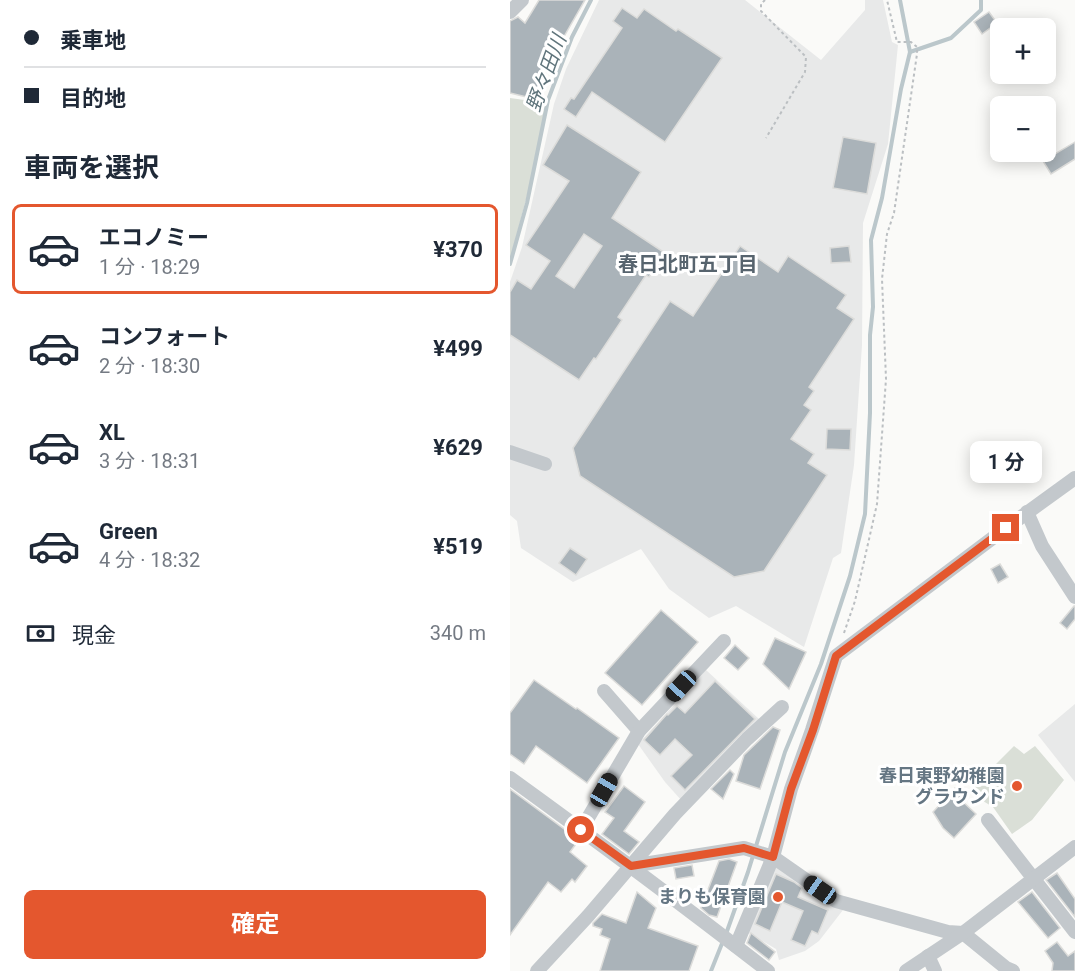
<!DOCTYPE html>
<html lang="ja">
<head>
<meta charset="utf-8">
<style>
	:root { --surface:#fff; --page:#f2f2f3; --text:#1f2937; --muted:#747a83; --line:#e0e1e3; --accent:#e4572e }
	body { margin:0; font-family:Roboto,"Noto Sans JP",sans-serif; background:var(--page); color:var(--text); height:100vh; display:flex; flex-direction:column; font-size:22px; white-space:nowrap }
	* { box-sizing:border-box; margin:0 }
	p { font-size:20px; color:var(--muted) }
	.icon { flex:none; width:33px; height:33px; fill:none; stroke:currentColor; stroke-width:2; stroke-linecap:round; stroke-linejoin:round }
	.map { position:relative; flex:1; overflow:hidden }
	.side { display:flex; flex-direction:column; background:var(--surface); width:510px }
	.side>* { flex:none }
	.banner { display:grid; align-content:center; height:132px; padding:0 24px; background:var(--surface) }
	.tools { position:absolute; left:480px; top:18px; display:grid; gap:12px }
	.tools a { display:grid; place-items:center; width:66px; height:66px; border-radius:9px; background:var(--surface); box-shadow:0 3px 15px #0003; font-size:30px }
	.end { position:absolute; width:27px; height:27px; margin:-14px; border:8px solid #e4572e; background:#fff; box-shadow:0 0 0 3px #fff }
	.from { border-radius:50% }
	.bubble { position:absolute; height:42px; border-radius:9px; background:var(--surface); box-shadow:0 3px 15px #0003; font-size:20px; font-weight:700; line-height:42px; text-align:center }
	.car { position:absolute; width:18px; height:36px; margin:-18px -9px; border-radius:8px; box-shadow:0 0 4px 2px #0007; background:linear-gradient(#222 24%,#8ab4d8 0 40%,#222 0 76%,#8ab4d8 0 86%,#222 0) }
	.banner b { display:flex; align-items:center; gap:21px; height:57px; font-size:22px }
	.banner b+b { border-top:2px solid var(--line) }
	.banner i { width:15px; height:15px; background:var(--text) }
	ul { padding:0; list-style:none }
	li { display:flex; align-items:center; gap:18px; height:90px; margin:0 12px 9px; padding:0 12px; border:3px solid transparent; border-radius:9px }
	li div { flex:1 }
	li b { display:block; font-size:22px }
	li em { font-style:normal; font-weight:700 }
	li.on { border-color:var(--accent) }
	li>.icon { width:54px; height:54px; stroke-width:1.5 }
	h2 { padding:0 24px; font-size:27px; line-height:72px }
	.pay { display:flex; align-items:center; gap:15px; height:66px; padding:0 24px; font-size:22px }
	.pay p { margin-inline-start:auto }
	.button { display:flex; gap:12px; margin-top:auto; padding:12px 24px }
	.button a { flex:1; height:69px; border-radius:9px; background:var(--accent); color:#fff; font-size:24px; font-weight:700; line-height:69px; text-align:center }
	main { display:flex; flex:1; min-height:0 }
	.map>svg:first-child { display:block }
	.built { fill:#e8e9e9 }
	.green { fill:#dadfd7 }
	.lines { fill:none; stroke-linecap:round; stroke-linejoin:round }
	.stream { stroke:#bbc7cb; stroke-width:4 }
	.building { fill:#aab3b9; stroke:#dcdcda; stroke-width:1.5; fill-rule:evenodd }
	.path { stroke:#bbbfc2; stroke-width:2; stroke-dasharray:3 3; stroke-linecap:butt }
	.minor { stroke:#c3c8cc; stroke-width:14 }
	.route { stroke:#e4572e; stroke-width:8 }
	.poi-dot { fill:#e4572e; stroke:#fff; stroke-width:2 }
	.labels { text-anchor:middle; stroke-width:6; stroke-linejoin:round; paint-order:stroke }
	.poi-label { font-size:18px; font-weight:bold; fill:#657683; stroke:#fff; text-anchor:end }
	.water-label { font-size:20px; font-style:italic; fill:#60757c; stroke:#fff }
	.neighbourhood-label { font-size:20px; font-weight:bold; fill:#57646e; stroke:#fff }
</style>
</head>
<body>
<main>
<section class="side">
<div class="banner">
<b><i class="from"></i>乗車地</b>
<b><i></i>目的地</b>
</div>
<h2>車両を選択</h2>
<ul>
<li class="on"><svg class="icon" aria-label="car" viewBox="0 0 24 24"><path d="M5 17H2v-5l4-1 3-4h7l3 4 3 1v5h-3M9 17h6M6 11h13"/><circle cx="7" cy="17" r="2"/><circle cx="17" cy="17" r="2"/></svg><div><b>エコノミー</b><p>1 分 · 18:29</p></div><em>¥370</em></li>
<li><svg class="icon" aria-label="car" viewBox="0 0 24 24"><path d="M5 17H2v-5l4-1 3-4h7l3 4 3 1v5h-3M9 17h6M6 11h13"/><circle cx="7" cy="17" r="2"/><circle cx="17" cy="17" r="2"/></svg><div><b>コンフォート</b><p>2 分 · 18:30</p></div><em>¥499</em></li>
<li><svg class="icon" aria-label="car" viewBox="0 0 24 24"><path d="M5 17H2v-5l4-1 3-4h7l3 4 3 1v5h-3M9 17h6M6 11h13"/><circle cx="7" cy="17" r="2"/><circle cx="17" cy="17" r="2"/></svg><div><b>XL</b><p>3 分 · 18:31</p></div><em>¥629</em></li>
<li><svg class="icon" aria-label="car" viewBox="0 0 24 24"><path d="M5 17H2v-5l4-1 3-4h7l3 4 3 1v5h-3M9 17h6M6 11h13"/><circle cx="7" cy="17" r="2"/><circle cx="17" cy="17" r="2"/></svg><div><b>Green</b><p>4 分 · 18:32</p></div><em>¥519</em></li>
</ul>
<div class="pay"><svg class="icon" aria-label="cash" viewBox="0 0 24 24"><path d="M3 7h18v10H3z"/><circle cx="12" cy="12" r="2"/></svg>現金<p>340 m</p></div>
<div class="button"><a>確定</a></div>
</section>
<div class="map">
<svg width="565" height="971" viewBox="0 0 565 971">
	<rect width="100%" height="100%" fill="#fafaf8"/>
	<g class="built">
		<polygon points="89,0 235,0 311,60 355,10 355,0 373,0 382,42 388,45 378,144 353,223 352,345 344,465 331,553 323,558 294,647 226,606 199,618 159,589 131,549 63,582 11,548 7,521 0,515 0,282 12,247 44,104 56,69"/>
		<polygon points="196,670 250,720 172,801 155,782 128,744"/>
		<polygon points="565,704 565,782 528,735"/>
		<polygon points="265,866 333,910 309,941 295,951 269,960 266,949 235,931"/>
	</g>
	<g class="green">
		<polygon points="0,98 36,103 20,184 0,260"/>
		<polygon points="504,746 514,754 525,746 554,780 522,820 502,834 483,807 458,792"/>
	</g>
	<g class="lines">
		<g class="stream">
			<polyline points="400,52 441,38 471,10 471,0"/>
			<polyline points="0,264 17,203 38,100 62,37 81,0"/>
			<polyline points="216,934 238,872 275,752 311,664 340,576 355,514 360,413 360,335 363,307 361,240 372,198 391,89 400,52 390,0"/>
			<polyline points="201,971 213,941"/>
		</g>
	</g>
	<g class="building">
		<polygon points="29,0 75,0 52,40 45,36 29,100 0,93 0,21 8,17 15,23"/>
		<polygon points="112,8 127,18 134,9 166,31 168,29 212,58 155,142 82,92 66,117 54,109 61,98 64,99 112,28 103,21"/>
		<polygon points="479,12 487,23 472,34 464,22"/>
		<path d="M57,125l74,47 -29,46 53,35 -16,24 -3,-2 -28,42 4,3 -26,39 -2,-1 -15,22 -69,-45v-43l7,-12 14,9 19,-28 -24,-16 43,-64 -26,-16zM74,234l18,12 -28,42 -18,-12z"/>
		<polygon points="333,137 366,143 357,194 323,188"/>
		<polygon points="565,142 565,159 541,174 533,161"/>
		<polygon points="230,246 268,272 278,256 336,295 327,308 344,319 299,387 304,391 294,405 301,410 281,439 304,454 298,463 317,475 254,571 224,577 70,476 63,448 160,301 183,316"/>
		<polygon points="339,246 341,262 321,263 320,248"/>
		<polygon points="317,429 341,429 340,450 316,449"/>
		<polygon points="60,548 77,559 66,575 49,563"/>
		<polygon points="490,564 498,577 488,583 481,569"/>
		<polygon points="564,606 565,606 565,619 557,629 550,623"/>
		<polygon points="151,610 188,642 132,705 95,673"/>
		<polygon points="265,638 296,652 279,689 253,664"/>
		<polygon points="225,645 239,658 228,670 214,658"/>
		<polygon points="24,680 66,709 67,708 109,738 77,783 26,746 14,764 0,754 0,713"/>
		<polygon points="205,681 245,719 175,790 161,776 182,755 165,739 150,755 134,740 157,714 158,715 167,706 175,713"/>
		<polygon points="263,727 270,730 250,789 226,781 234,755"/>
		<polygon points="220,770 224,774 213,799 201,789"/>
		<polygon points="114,786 135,802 114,831 129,842 119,854 92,834 104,818 95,812"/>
		<polygon points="445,788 454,796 451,800 466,814 444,838 433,828 423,812"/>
		<polygon points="0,789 69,840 60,852 77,866 65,882 62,879 51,892 38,882 0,935"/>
		<polygon points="219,859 227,862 207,917 199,915 191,908 209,861"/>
		<polygon points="182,865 184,876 166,879 164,868"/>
		<polygon points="547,873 565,899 565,917 536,880"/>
		<polygon points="266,874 284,882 292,888 288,897 318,910 308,934 302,931 295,946 281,940 293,911 272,902 260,931 245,924"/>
		<polygon points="127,892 146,908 138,928 188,946 179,971 90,971 100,939 90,935 92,929 83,926 83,923 92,914 116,923"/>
		<polygon points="522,892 550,928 538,938 508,902"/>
		<polygon points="241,933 265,952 259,960 237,943"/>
		<polygon points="547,942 558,956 565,951 565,971 542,971 543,963 535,951"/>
	</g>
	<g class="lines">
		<g class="path">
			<polyline points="255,0 251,4 251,11 296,57 295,72 256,138"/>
			<polyline points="334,633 345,601 367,504 376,379 372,279 377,234 384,213 407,54 407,47 401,42 387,42 377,0"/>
		</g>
		<g class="minor">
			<polyline points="0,12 12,0"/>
			<polyline points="0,452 35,464"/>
			<polyline points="517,512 532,546 565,597"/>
			<polyline points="94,691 129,731"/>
			<path d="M0,778c87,63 173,127 258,193"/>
			<polyline points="478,820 565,932"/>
			<polyline points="71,830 129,731 214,641"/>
			<polyline points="121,866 234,848 263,857 326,901 438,932 453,933 496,968 503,971"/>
			<polyline points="226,946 263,857 281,789 302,730 326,656 496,528 565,478"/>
			<polyline points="418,956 425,971"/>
			<polyline points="27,971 78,916 165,814 237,739 272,707"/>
			<polyline points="396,971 453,933 565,847"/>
		</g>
	</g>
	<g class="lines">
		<polyline class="route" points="71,830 121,866 234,848 263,857 281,789 303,730 326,656 496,528"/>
	</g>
	<g class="poi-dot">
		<circle cx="507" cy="786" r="6"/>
		<circle cx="268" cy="897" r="6"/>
	</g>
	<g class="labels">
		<g class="poi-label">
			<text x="495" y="782">春日東野幼稚園<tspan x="495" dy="21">グラウンド</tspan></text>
			<text x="256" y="903">まりも保育園</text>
		</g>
		<g class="water-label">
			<text transform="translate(36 73) rotate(-70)" y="7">野々田川</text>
		</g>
		<g class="neighbourhood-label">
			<text x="178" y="271">春日北町五丁目</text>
		</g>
	</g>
</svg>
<div class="tools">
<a>+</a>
<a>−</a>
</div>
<i class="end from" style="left:71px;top:830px"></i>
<i class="end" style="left:496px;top:528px"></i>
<div class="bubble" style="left:460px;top:441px;width:72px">1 分</div>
<i class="car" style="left:171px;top:686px;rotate:223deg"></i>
<i class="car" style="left:94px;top:790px;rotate:30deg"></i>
<i class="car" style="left:310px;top:890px;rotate:305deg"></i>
</div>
</main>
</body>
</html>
